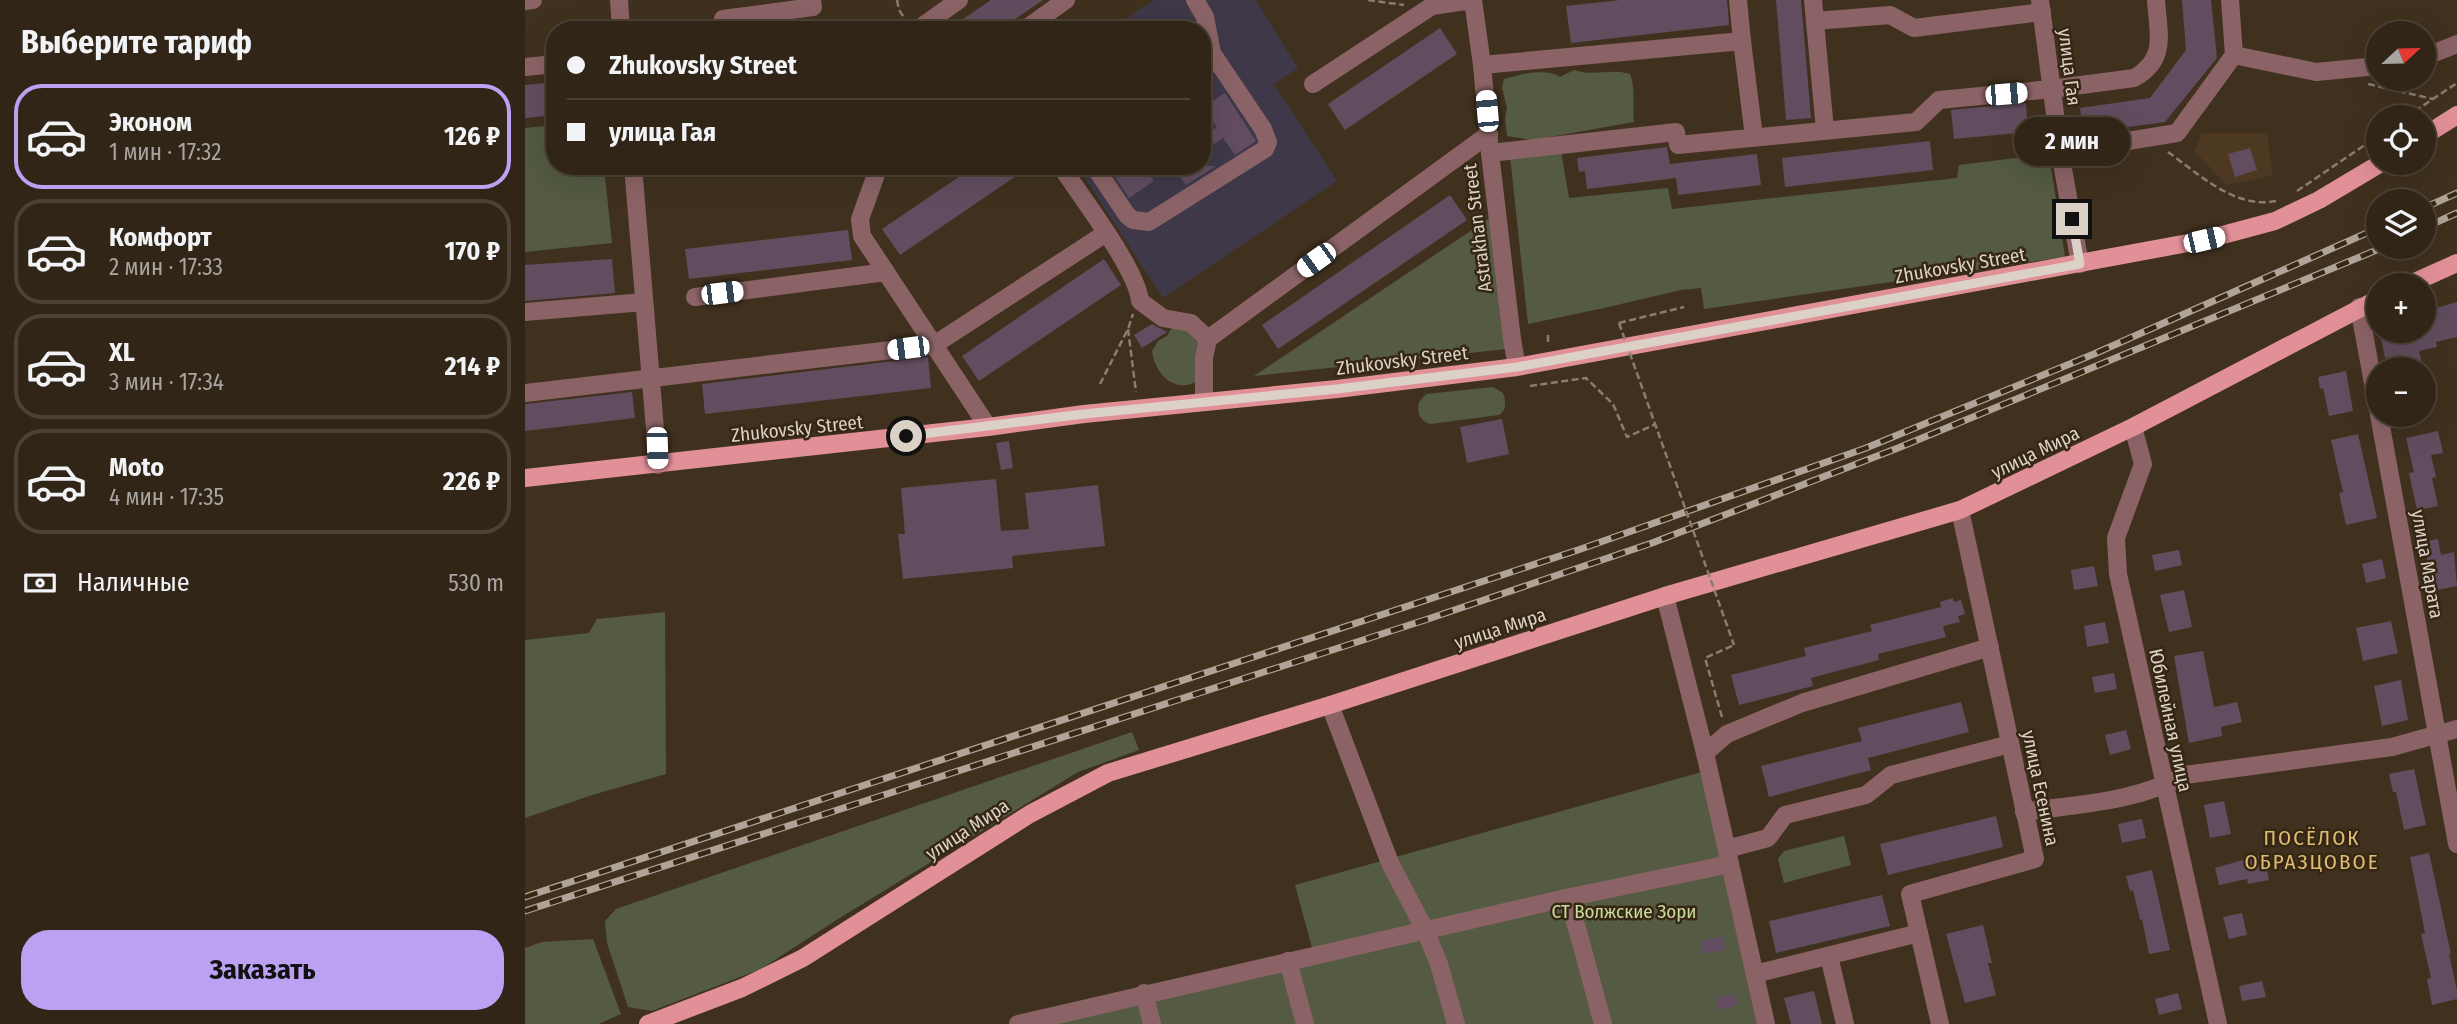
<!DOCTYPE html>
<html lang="ru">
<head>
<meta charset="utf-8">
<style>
	:root { --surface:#302516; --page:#382d1f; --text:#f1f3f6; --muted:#a8a5a1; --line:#4b4235; --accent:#bca0f2 }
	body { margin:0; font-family:"Fira Sans Condensed",sans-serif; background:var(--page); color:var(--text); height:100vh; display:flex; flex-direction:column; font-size:26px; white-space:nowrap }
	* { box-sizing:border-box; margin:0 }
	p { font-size:23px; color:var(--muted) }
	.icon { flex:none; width:38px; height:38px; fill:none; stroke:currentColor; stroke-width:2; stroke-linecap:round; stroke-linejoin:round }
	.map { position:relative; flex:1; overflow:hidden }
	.drawer { display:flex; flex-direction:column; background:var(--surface); width:525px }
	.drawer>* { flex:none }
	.banner { position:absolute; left:21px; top:21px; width:665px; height:154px; border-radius:28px; box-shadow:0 7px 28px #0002,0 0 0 2px var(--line); display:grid; align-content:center; height:154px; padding:0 21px; background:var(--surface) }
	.needle { width:46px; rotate:68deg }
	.buttons { position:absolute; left:1841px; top:21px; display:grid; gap:14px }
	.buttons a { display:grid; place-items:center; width:70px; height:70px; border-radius:50%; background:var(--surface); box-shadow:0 7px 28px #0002,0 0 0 2px var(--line); font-size:35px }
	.end { position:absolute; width:32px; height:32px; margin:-16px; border:9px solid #dbd1c6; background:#111; box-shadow:0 0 0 4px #111 }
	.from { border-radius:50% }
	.bubble { position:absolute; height:49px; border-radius:24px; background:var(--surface); box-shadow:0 7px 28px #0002,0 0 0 2px var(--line); font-size:23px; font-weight:700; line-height:49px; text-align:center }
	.car { position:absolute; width:21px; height:42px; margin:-21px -10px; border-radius:9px; box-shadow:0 0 5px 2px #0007; background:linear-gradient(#fff 24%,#345 0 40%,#fff 0 76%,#345 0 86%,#fff 0) }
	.banner b { display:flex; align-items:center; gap:24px; height:66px; font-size:26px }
	.banner b+b { border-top:2px solid var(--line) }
	.banner i { width:18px; height:18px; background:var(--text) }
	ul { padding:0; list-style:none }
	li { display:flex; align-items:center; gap:21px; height:105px; margin:0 14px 10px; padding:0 7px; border:4px solid var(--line); border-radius:28px }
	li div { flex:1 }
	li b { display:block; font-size:26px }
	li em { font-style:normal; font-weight:700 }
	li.selected { border-color:var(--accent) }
	li>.icon { width:63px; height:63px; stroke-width:1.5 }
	h2 { padding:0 21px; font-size:32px; line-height:84px }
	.pay { display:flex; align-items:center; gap:18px; height:77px; padding:0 21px; font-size:26px }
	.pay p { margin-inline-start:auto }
	.primary-button { display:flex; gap:14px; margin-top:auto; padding:14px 21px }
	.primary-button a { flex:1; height:80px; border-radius:28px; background:var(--accent); color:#111; font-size:28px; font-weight:700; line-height:80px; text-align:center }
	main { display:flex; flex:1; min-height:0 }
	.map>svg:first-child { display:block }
	.built { fill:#4d3921 }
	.education { fill:#3f3848 }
	.green { fill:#545b42 }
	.building { fill:#614d5f }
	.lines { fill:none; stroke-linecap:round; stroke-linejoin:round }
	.path { stroke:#8a7d6e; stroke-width:2.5; stroke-dasharray:7 3.5; stroke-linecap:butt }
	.minor { stroke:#8b6366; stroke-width:18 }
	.major { stroke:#e19098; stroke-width:18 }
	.rail-casing { stroke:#afa497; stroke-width:7 }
	.rail { stroke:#352714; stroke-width:4.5; stroke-dasharray:13; stroke-linecap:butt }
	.path-bridge { stroke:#8a7d6e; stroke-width:2.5; stroke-dasharray:7 3.5; stroke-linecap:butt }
	.route { stroke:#dbd1c6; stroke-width:9 }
	.labels { text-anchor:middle; stroke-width:5; stroke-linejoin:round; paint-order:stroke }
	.street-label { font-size:19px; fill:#dbd1c6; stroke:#352714 }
	.park-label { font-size:19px; fill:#c9dc9d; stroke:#352714 }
	.neighbourhood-label { font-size:21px; letter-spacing:2px; fill:#dfbc73; stroke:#352714 }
</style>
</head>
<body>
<main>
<section class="drawer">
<h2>Выберите тариф</h2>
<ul>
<li class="selected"><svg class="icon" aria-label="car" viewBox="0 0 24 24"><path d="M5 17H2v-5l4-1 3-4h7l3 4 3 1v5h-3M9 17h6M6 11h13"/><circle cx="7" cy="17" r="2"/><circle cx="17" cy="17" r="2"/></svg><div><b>Эконом</b><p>1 мин · 17:32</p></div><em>126 ₽</em></li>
<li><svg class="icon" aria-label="car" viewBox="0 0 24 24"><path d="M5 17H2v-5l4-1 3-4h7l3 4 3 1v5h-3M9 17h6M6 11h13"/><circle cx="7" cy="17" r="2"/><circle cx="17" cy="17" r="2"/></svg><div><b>Комфорт</b><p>2 мин · 17:33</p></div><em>170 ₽</em></li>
<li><svg class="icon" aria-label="car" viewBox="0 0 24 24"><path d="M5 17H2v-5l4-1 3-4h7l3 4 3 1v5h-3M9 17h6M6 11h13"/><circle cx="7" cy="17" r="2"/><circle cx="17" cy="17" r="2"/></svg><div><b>XL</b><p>3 мин · 17:34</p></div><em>214 ₽</em></li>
<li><svg class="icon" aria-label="car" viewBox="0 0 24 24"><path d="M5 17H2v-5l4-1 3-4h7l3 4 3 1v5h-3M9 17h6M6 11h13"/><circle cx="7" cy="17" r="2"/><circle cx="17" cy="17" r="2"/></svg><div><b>Moto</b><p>4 мин · 17:35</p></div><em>226 ₽</em></li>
</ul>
<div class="pay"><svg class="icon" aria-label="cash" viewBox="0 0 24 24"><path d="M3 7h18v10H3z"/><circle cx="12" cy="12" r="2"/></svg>Наличные<p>530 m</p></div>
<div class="primary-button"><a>Заказать</a></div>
</section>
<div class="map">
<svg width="1932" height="1024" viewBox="0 0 1932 1024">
	<rect width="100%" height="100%" fill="#40311e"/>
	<polygon class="built" points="1676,133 1742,133 1748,175 1702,185 1670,152"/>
	<polygon class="education" points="630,0 731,0 773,68 749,84 812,181 638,298 552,166 677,166 677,30 582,30"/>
	<g class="green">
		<path d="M1049,70c19,7 37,-2 56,4 6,15 2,31 4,48l-101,18 -26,-4 -2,-18 2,-10 -5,-20 2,-9c16,-5 42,-11 56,-2z"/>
		<polygon points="30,125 30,166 79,166 87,243 0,252 0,128"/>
		<polygon points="1036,151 1044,198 1143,188 1147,209 1432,178 1434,165 1524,154 1540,257 1179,309 1176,288 1156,290 1079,308 1003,324 985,156"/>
		<polygon points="968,216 982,349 729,376"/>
		<path d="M657,323l18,16 -1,41c-23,15 -44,-5 -47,-29l6,-10 9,-5 7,-12z"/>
		<path d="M968,387l10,6c3,8 4,17 -4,22l-68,9c-11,-2 -15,-12 -12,-22l7,-8z"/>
		<polygon points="140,612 141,774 67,795 0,818 0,640 64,633 72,619"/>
		<polygon points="607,732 614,750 553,772 313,919 236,969 127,1011 103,1007 82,943 80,921 91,909"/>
		<polygon points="1184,770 1241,1024 493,1024 789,955 770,885"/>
		<polygon points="1319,836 1326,865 1259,883 1253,859 1259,851"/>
		<polygon points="68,939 96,1014 74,1024 0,1024 0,948 17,942"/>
	</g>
	<g class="building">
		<polygon points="466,0 518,0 474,30 422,30"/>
		<polygon points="1095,0 1202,0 1204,25 1046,43 1041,6"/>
		<polygon points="1251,0 1276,0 1286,118 1261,120"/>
		<polygon points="1657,0 1686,0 1692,58 1640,122 1559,133 1555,108 1625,98 1661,50"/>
		<polygon points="915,28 932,54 820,130 803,104"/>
		<polygon points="30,82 30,115 0,118 0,85"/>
		<polygon points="700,93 731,141 710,155 698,138 677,152 677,137 692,127 678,107"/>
		<polygon points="1501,103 1503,132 1429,139 1426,110"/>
		<polygon points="1405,141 1408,170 1260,187 1257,158"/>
		<polygon points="1142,147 1145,164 1232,154 1236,185 1153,195 1151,178 1062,189 1060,171 1054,172 1052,158"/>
		<polygon points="1725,148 1732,170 1710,177 1703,154"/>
		<polygon points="450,166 506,166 375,255 357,229"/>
		<polygon points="583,166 619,166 629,181 604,198"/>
		<polygon points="648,166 691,166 661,185"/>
		<polygon points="925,195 942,220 753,349 737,325"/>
		<polygon points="323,230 327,260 164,279 160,249"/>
		<polygon points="87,259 90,293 0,301 0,265"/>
		<polygon points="579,259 596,285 454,381 437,356"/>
		<polygon points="1932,302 1932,337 1911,342 1912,347 1894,351 1898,369 1867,369 1865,357 1860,358 1855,334 1871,331 1899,331 1899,315 1910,313 1908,309"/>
		<polygon points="627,324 642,332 617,348 609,335"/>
		<polygon points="403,357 406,388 180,414 177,384"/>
		<polygon points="1821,371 1828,411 1804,416 1798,388 1795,389 1793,377"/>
		<polygon points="107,392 110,418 0,431 0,404"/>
		<polygon points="977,419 984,454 942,463 935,427"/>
		<polygon points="1913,431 1918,453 1906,455 1911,477 1907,478 1913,506 1892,510 1884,473 1889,472 1881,438"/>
		<polygon points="1833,434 1852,518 1821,525 1814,493 1818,492 1806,440"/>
		<polygon points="484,441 488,468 476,470 471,443"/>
		<polygon points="471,479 476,531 504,529 500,493 573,485 580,546 487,556 488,568 378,579 373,534 380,534 376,488"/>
		<polygon points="1913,539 1916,555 1929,552 1932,586 1908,591 1899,542"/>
		<polygon points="1654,550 1657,565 1630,571 1627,555"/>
		<polygon points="1857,559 1861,578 1841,583 1837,564"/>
		<polygon points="1569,566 1573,586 1549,590 1546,570"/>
		<polygon points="1659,590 1667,627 1644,632 1635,595"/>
		<polygon points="1428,598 1429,602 1436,600 1440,614 1433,616 1435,622 1418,626 1421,637 1353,654 1354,660 1286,678 1288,686 1214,705 1206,675 1281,656 1279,648 1347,631 1345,625 1416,607 1415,602"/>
		<polygon points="1866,621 1873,653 1838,661 1831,628"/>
		<polygon points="1580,622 1584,643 1562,647 1559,626"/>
		<polygon points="1678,651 1689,707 1712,702 1717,722 1696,727 1697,736 1664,743 1649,656"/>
		<polygon points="1589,673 1592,689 1570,693 1567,677"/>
		<polygon points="1876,680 1883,720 1857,726 1849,686"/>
		<polygon points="1436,702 1444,732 1343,758 1346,770 1244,797 1236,766 1337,741 1333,728"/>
		<polygon points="1601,730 1606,749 1585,755 1580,735"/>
		<polygon points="1889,769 1901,825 1879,830 1871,792 1868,792 1864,774"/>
		<polygon points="1699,801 1706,834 1685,838 1679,805"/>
		<polygon points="1471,816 1478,847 1363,875 1355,844"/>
		<polygon points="1617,819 1621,838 1597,843 1593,824"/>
		<polygon points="1904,853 1926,954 1924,954 1932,990 1932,999 1907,1005 1902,979 1906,978 1896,934 1900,933 1885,857"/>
		<polygon points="1739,854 1744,880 1723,884 1722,879 1694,885 1690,868"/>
		<polygon points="1627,870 1645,950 1624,954 1617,919 1615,920 1608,890 1605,891 1601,876"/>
		<polygon points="1357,895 1365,926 1251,953 1244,921"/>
		<polygon points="1717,913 1722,935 1704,939 1698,917"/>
		<polygon points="1458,925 1467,963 1463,963 1471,995 1440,1003 1421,934"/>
		<polygon points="1198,936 1201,950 1178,954 1175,941"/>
		<polygon points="1737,981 1741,997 1717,1001 1714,986"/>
		<polygon points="1289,991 1297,1024 1266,1024 1259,998"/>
		<polygon points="1210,993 1213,1005 1193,1010 1190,998"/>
		<polygon points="1653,993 1657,1009 1634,1015 1630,999"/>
	</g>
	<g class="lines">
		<g class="path">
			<polyline points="372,0 374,10 380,19"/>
			<polyline points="843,0 879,5"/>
			<polyline points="1843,84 1908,99"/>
			<polyline points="1881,117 1932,83"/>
			<path d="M1643,152c31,22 66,57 108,49"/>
			<polyline points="1772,191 1853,136"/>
			<polyline points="1094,323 1159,307"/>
			<polyline points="603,329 611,392"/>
			<polyline points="1023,335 1023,345"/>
			<polyline points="575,384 603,329 608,314"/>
			<polyline points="1005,386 1061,378 1088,404 1102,437 1131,424"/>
			<polyline points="1197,717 1180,658 1209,645"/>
		</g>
		<g class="minor">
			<polyline points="94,0 96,30"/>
			<polyline points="948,0 957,65 965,153 987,339 992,367"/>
			<polyline points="1213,0 1217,41"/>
			<polyline points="1288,0 1300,130"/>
			<polyline points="1515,0 1535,152 1555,264"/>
			<polyline points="0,1 8,0"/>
			<polyline points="198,19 288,7 287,0"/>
			<polyline points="1290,21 1365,15 1389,28 1517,12"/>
			<polyline points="392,30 434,0"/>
			<polyline points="499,30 541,0"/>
			<polyline points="1709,55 1791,72 1853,66"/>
			<polyline points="1899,57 1932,44"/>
			<polyline points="957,65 1217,41 1229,137"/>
			<polyline points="0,67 30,64"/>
			<polyline points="788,84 907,6 947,0"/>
			<polyline points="1535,152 1652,133 1709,55 1705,0"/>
			<path d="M965,153l186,-21 2,13 238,-23 23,-22 112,-11 83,-11c34,-19 24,-45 22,-78"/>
			<polyline points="108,166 133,465"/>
			<polyline points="354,166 335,219 337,236 463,427"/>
			<path d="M536,166c20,31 76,103 79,135l23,17 28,5 17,16"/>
			<polyline points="569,166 602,215 608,220 624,222 740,149 743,142 738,129 687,53 680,17 670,0"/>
			<polyline points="170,297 361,272"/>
			<polyline points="1834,307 1853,410"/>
			<polyline points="0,312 119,302"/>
			<polyline points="0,393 409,345 581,233"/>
			<polyline points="679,401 679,358 683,339 964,134"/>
			<polyline points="1854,415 1932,844"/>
			<polyline points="1608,427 1618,464 1591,538 1593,574 1693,1024"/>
			<polyline points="1140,596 1180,753 1241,1024"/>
			<polyline points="805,705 865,863 900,930 914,964 931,1024"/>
			<polyline points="1180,753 1202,734 1277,703 1465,647"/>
			<path d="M1499,812c55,-8 112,-10 161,-37l207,-28 65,-18"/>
			<polyline points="1202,849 1243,838 1260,815 1341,795 1366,775 1485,744"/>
			<polyline points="1041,898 1052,928 1078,1024"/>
			<polyline points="1304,956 1320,1024"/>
			<polyline points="763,961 780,1024"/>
			<polyline points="1230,974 1394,933"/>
			<polyline points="619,993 627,1024"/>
			<polyline points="493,1024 1041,898 1205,864"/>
			<polyline points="1415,1024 1385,894 1510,859 1435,510"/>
		</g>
		<g class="major">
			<polyline points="1899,136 1932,115"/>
			<polyline points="1883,285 1932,263"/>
			<polyline points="0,478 463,427 559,414 812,389 992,367 1679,240 1750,221 1794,200 1856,163"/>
			<polyline points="123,1024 217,988 278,958 505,814 583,773 805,705 1140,596 1435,510 1608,427 1853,299"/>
		</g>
		<g class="rail-casing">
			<g id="rail">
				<polyline points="1899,208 1932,193"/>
				<polyline points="1899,228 1932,213"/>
				<polyline points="0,897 1053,550 1341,448 1569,354 1853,228"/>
				<polyline points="0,911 903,619 1127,543 1373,448 1859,247"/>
			</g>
		</g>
		<use href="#rail" class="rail"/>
		<polyline class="path-bridge" points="1094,323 1209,645"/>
	</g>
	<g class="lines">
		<polyline class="route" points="381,436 559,414 812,389 992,367 1500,274 1555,264 1547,219"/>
	</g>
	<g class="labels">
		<g class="street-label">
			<text transform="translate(1545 67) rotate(83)" y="7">улица Гая</text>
			<text transform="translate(952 228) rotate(-97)" y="7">Astrakhan Street</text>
			<text transform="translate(1435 265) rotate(-10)" y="7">Zhukovsky Street</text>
			<text transform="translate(877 360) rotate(-7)" y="7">Zhukovsky Street</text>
			<text transform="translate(272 428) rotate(-6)" y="7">Zhukovsky Street</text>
			<text transform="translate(1510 452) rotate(-26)" y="7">улица Мира</text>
			<text transform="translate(1903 564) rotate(80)" y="7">улица Марата</text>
			<text transform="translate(975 628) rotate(-18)" y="7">улица Мира</text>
			<text transform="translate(1646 720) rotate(78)" y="7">Юбилейная улица</text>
			<text transform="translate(1516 788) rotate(78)" y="7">улица Есенина</text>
			<text transform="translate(442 829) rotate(-33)" y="7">улица Мира</text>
		</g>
		<g class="park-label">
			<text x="1099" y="918">СТ Волжские Зори</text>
		</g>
		<g class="neighbourhood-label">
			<text x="1787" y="845">ПОСЁЛОК<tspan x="1787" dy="24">ОБРАЗЦОВОЕ</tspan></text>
		</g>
	</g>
</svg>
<div class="buttons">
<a><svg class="needle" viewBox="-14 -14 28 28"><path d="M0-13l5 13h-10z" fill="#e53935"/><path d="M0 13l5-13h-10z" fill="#a8a5a1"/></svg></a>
<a><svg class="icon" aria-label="locate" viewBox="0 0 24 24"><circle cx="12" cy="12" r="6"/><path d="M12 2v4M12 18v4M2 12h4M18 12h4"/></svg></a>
<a><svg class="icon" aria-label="layers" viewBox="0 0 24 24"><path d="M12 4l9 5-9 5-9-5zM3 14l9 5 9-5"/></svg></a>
<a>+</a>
<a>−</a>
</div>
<i class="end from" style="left:381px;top:436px"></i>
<i class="end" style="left:1547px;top:219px"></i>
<div class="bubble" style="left:1489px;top:117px;width:116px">2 мин</div>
<i class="car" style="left:1481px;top:94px;rotate:85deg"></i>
<i class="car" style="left:962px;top:111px;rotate:355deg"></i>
<i class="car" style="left:1679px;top:240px;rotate:77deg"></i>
<i class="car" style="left:791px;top:260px;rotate:234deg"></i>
<i class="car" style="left:197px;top:293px;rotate:83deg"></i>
<i class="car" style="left:383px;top:348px;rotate:263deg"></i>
<i class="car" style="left:132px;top:448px;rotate:178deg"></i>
<div class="banner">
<b><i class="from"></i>Zhukovsky Street</b>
<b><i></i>улица Гая</b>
</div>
</div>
</main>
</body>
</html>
